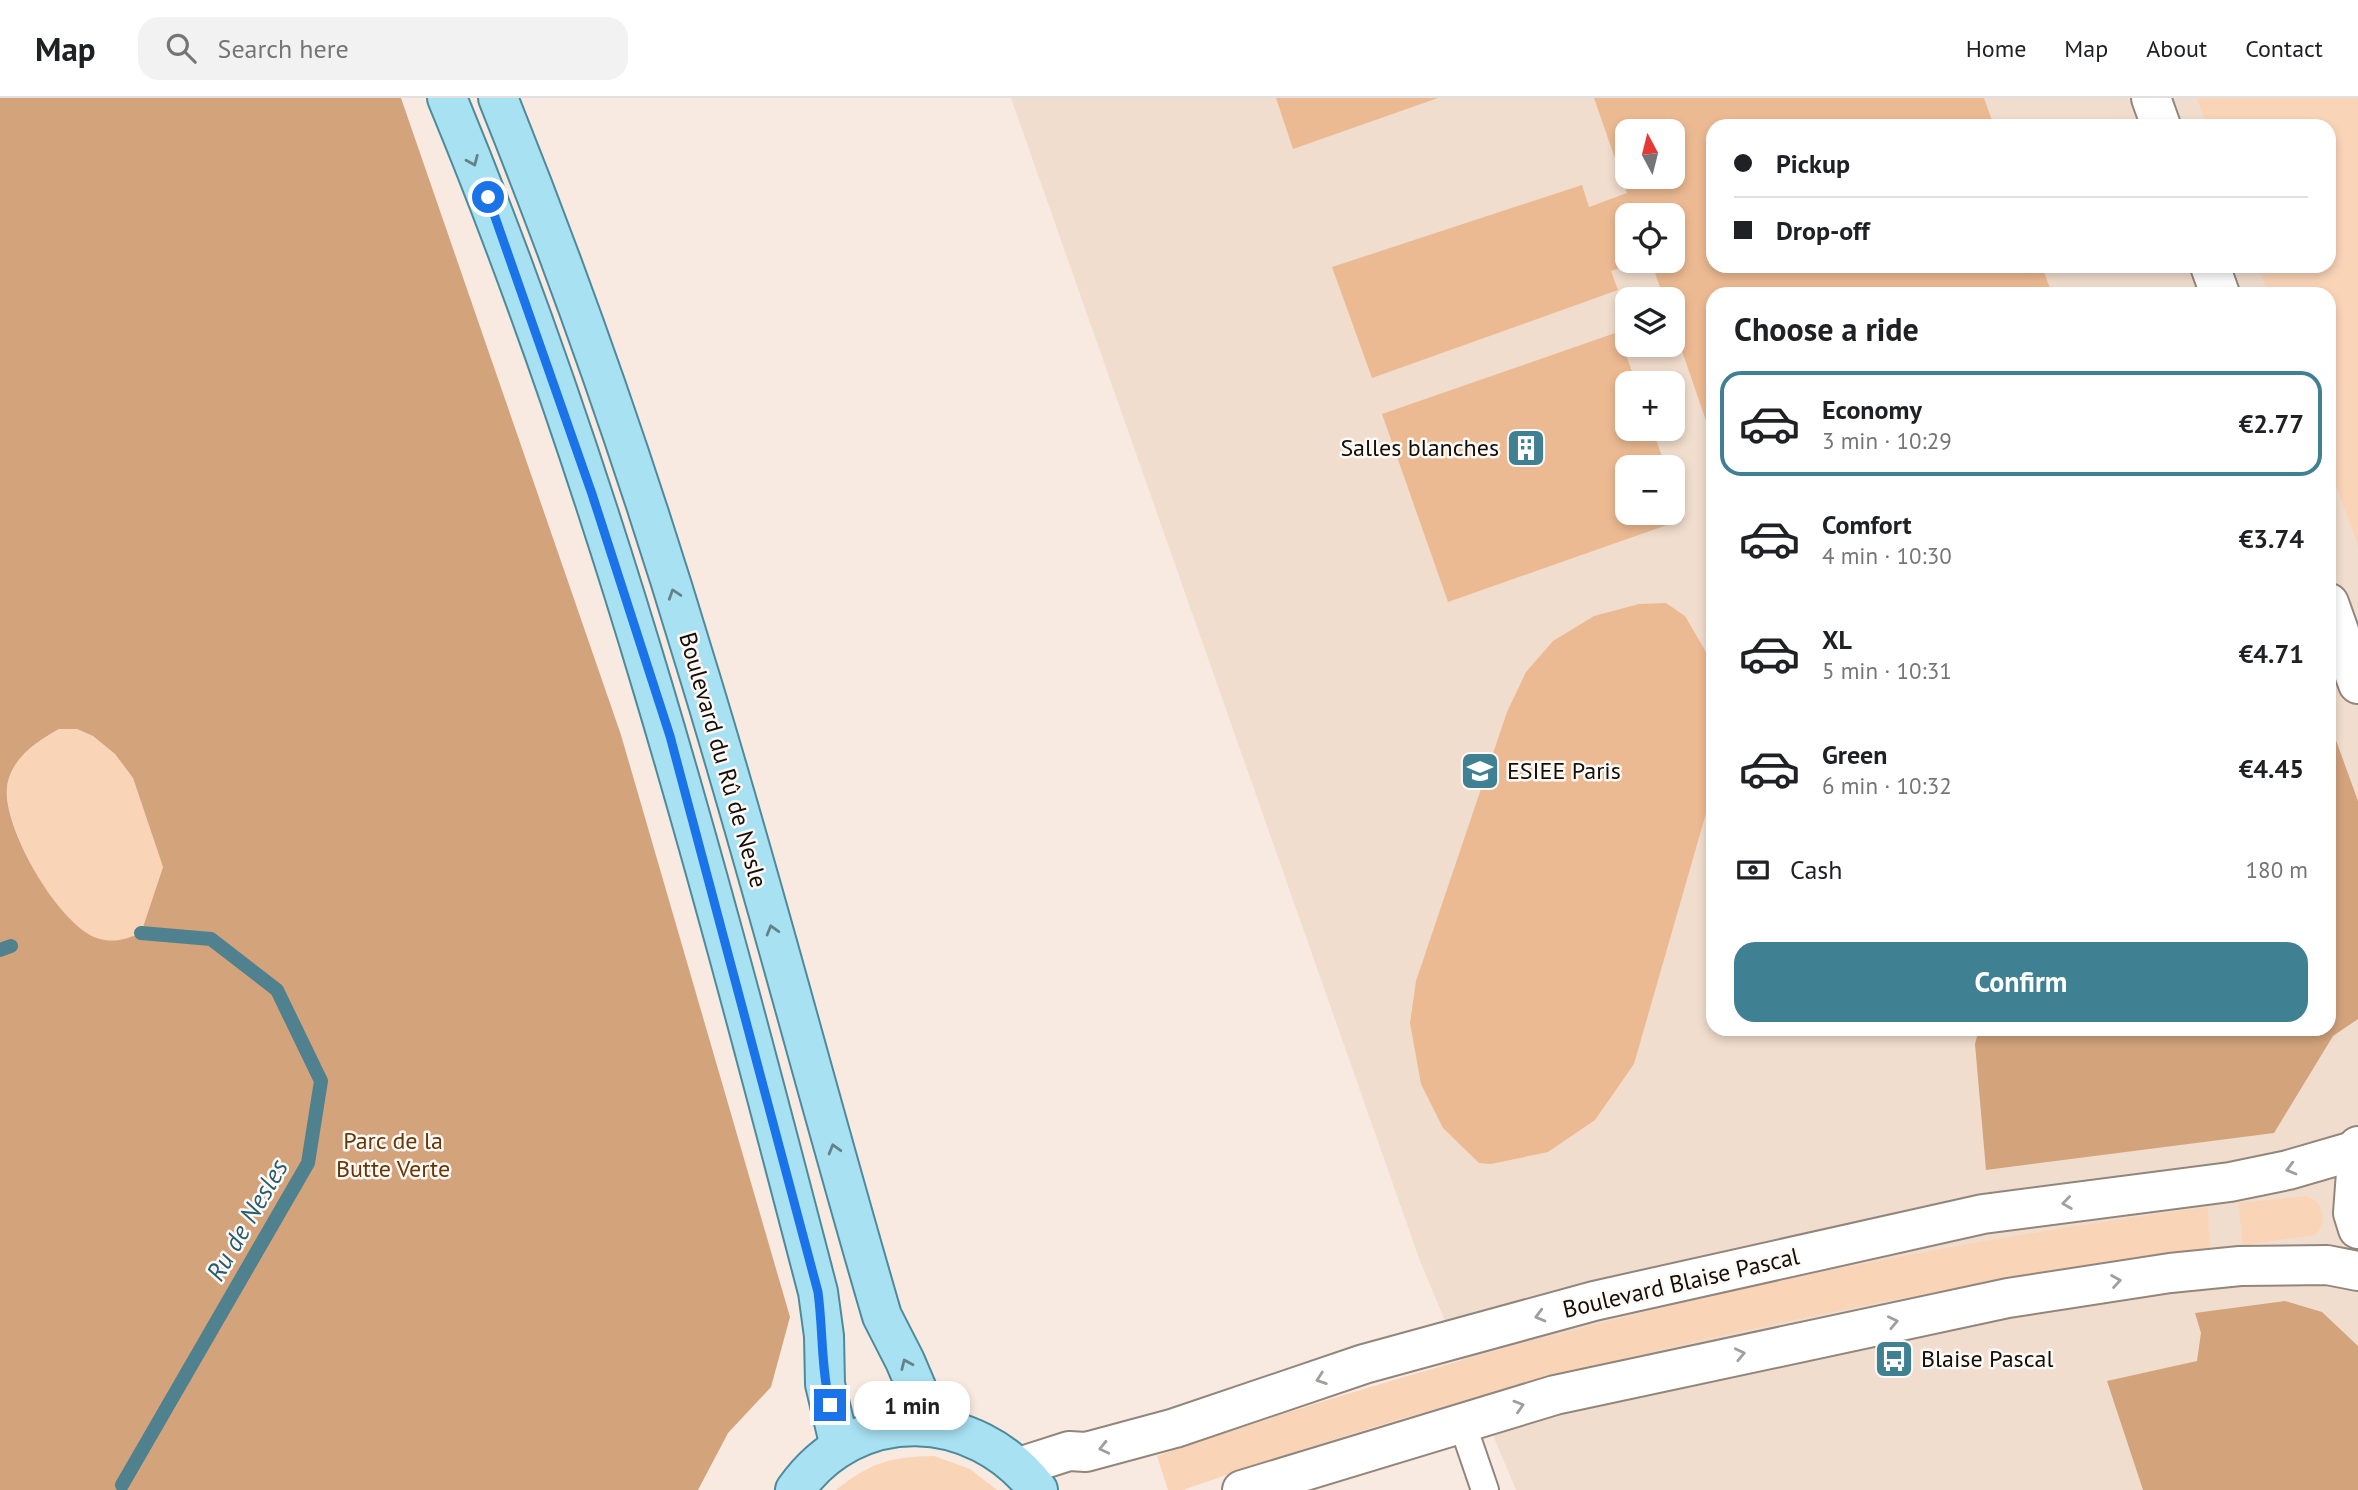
<!DOCTYPE html>
<html lang="en">
<head>
<meta charset="utf-8">
<style>
	:root { --surface:#fff; --page:#f2f2f2; --text:#202124; --muted:#757577; --line:#e0e0e0; --accent:#3f8093 }
	body { margin:0; font-family:"PT Sans",sans-serif; background:var(--page); color:var(--text); height:100vh; display:flex; flex-direction:column; font-size:26px; white-space:nowrap }
	* { box-sizing:border-box; margin:0 }
	p { font-size:23px; color:var(--muted) }
	.icon { flex:none; width:38px; height:38px; fill:none; stroke:currentColor; stroke-width:2; stroke-linecap:round; stroke-linejoin:round }
	.map { position:relative; flex:1; overflow:hidden }
	.drawer { position:absolute; left:1706px; top:189px; width:630px; height:749px; display:flex; flex-direction:column; background:var(--surface); border-radius:21px; box-shadow:0 4px 10px #0003 }
	.drawer>* { flex:none }
	.guide { position:absolute; left:1706px; top:21px; width:630px; height:154px; border-radius:21px; box-shadow:0 4px 10px #0003; display:grid; align-content:center; height:154px; padding:0 28px; background:var(--surface) }
	.needle { width:46px; rotate:353deg }
	.controls { position:absolute; left:1615px; top:21px; display:grid; gap:14px }
	.controls a { display:grid; place-items:center; width:70px; height:70px; border-radius:14px; background:var(--surface); box-shadow:0 4px 10px #0003; font-size:35px }
	.end { position:absolute; width:32px; height:32px; margin:-16px; border:9px solid #1a73e8; background:#fff; box-shadow:0 0 0 4px #fff }
	.from { border-radius:50% }
	.bubble { position:absolute; height:49px; border-radius:21px; background:var(--surface); box-shadow:0 4px 10px #0003; font-size:23px; font-weight:800; line-height:49px; text-align:center }
	.guide b { display:flex; align-items:center; gap:24px; height:66px; font-size:26px }
	.guide b+b { border-top:2px solid var(--line) }
	.guide i { width:18px; height:18px; background:var(--text) }
	ul { padding:0; list-style:none }
	li { display:flex; align-items:center; gap:21px; height:105px; margin:0 14px 10px; padding:0 14px; border:4px solid transparent; border-radius:21px }
	li div { flex:1 }
	li b { display:block; font-size:26px }
	li em { font-style:normal; font-weight:800 }
	li.on { border-color:var(--accent) }
	li>.icon { width:63px; height:63px; stroke-width:1.5 }
	h2 { padding:0 28px; font-size:32px; line-height:84px }
	.pay { display:flex; align-items:center; gap:18px; height:77px; padding:0 28px; font-size:26px }
	.pay p { margin-inline-start:auto }
	.primary-button { display:flex; gap:14px; margin-top:auto; padding:14px 28px }
	.primary-button a { flex:1; height:80px; border-radius:21px; background:var(--accent); color:#fff; font-size:28px; font-weight:800; line-height:80px; text-align:center }
	header { display:flex; align-items:center; gap:42px; box-sizing:border-box; height:98px; padding:0 35px; background:var(--surface); border-bottom:2px solid var(--line) }
	header strong { font-size:33px }
	nav { display:flex; gap:38px; margin-inline-start:auto; font-size:24px }
	.search { width:490px; height:63px; background:var(--page); display:flex; align-items:center; gap:18px; box-sizing:border-box; padding:0 24px; border-radius:21px; color:var(--muted); font-size:26px }
	.map>svg:first-child { display:block }
	.built { fill:#f1ddcd; fill-rule:evenodd }
	.green { fill:#fad4b7 }
	.forest { fill:#d3a37c; fill-rule:evenodd }
	.lines { fill:none; stroke-linecap:round; stroke-linejoin:round }
	.stream { stroke:#50818e; stroke-width:14 }
	.building { fill:#ecba92; fill-rule:evenodd }
	.service-casing { stroke:#92867c; stroke-width:30 }
	.tertiary-casing { stroke:#92867c; stroke-width:42 }
	.primary-casing { stroke:#4e8a9b; stroke-width:42 }
	.service { stroke:#fff; stroke-width:26 }
	.tertiary { stroke:#fff; stroke-width:38 }
	.primary { stroke:#a8e1f2; stroke-width:38 }
	.oneway { stroke:#64828a }
	.oneway2 { stroke:#a09f9d }
	.route { stroke:#1a73e8; stroke-width:9 }
	.labels { text-anchor:middle; stroke-width:5; stroke-linejoin:round; paint-order:stroke }
	.poi-label { font-size:24px; fill:#120e0a; stroke:#fff9f5; text-anchor:start }
	.street-label { font-size:24px; fill:#120e0a; stroke:#fff9f5 }
	.park-label { font-size:24px; fill:#653707; stroke:#fff9f5 }
	.water-label { font-size:26px; font-style:italic; fill:#245e6e; stroke:#fff9f5 }
</style>
</head>
<body>
<header>
<strong>Map</strong>
<div class="search"><svg class="icon" aria-label="search" viewBox="0 0 24 24"><circle cx="10" cy="10" r="6"/><path d="M15 15l6 6"/></svg>Search here</div>
<nav><a>Home</a><a>Map</a><a>About</a><a>Contact</a></nav>
</header>
<div class="map">
<svg width="2358" height="1392" viewBox="0 0 2358 1392">
	<rect width="100%" height="100%" fill="#f8eae0"/>
	<path class="built" d="M1011,0h1347v1392h-842l-96,-229zM1713,28h616v140h-616zM1628,33h45v46h-45zM1628,117h45v46h-45zM1713,196h616v735h-616zM1628,201h45v46h-45zM1628,285h45v46h-45zM1628,369h45v46h-45z"/>
	<g class="green">
		<polygon points="2197,0 2358,0 2358,448 2329,368 2329,196 2268,196 2258,168 2329,168 2329,28 2207,28"/>
		<path d="M59,631h18l16,7 22,18 18,24 30,89 -22,66c-15,6 -25,11 -41,6 -42,-11 -97,-113 -93,-152 4,-30 29,-44 52,-58z"/>
		<path d="M2307,1098c18,8 20,24 9,39l-73,10 -5,-42z"/>
		<path d="M2208,1109l2,42c-350,47 -694,123 -1027,241h-15l-11,-34c345,-120 689,-201 1051,-249z"/>
		<path d="M934,1358l36,13 27,21h-161c35,-28 54,-33 98,-34z"/>
	</g>
	<g class="forest">
		<path d="M0,0h401l220,637 169,582 -19,70 -43,46 -30,57h-698zM59,631h18l16,7 22,18 18,24 30,89 -22,66c-15,6 -25,10 -41,6 -41,-11 -98,-113 -93,-152 4,-29 29,-45 52,-58z"/>
		<polygon points="2329,623 2358,703 2358,921 2333,938 2274,1035 1986,1072 1975,946 1979,931 2329,931"/>
		<polygon points="2285,1203 2322,1214 2358,1248 2358,1392 2143,1392 2107,1283 2197,1263 2201,1235 2195,1215"/>
	</g>
	<g class="lines">
		<g class="stream">
			<polyline points="0,852 11,848"/>
			<polyline points="122,1387 308,1065 321,983 277,892 211,841 141,835"/>
		</g>
	</g>
	<g class="building">
		<polygon points="1276,0 1438,0 1293,51"/>
		<path d="M1594,0h390l10,28h-281v140h329l10,28h-339v147l-40,-116v-26h-9l-13,-38h22v-46h-45v46h13l-30,10 7,19 -246,88 -40,-111 250,-82 7,22 38,-14zM1628,33h45v46h-45z"/>
		<polygon points="1618,234 1636,285 1628,285 1628,331 1652,331 1666,369 1628,369 1628,415 1673,415 1673,391 1684,421 1448,504 1382,316"/>
		<polygon points="1666,505 1685,518 1713,566 1713,691 1634,966 1595,1022 1548,1054 1491,1066 1479,1065 1443,1030 1421,986 1410,925 1416,883 1507,614 1526,574 1553,543 1594,518 1639,506"/>
	</g>
	<g class="lines">
		<g class="service-casing">
			<polyline id="service" points="1462,1325 1485,1392"/>
		</g>
		<g class="tertiary-casing">
			<g id="tertiary">
				<polyline points="2151,0 2161,28"/>
				<polyline points="2210,168 2220,196"/>
				<polyline points="2329,505 2358,586"/>
				<polyline points="2358,1048 2353,1115 2358,1131"/>
				<polyline points="1019,1369 1069,1353 1086,1354 1175,1330 1364,1266 1594,1203 1983,1116 2230,1084 2288,1072 2357,1052"/>
				<polyline points="1242,1392 1555,1297 2008,1200 2170,1175 2240,1168 2327,1167 2358,1173"/>
			</g>
		</g>
		<g class="primary-casing">
			<g id="primary">
				<path d="M447,0c160,386 266,791 371,1194l6,44 1,48 15,63"/>
				<path d="M498,0c74,184 140,373 197,563 67,217 123,437 187,655l23,45 28,66"/>
				<path d="M795,1392c61,-87 180,-83 243,0"/>
			</g>
		</g>
		<use href="#service" class="service"/>
		<use href="#tertiary" class="tertiary"/>
		<use href="#primary" class="primary"/>
	</g>
	<defs><path id="oneway-chevron" d="M-2-3.5L2.5 0L-2 3.5" fill="none" stroke-width="1.6" stroke-linecap="round" stroke-linejoin="round" transform="scale(1.75)"/></defs>
	<g class="oneway">
		<use href="#oneway-chevron" transform="translate(473 63) rotate(67)"/>
		<use href="#oneway-chevron" transform="translate(674 496) rotate(-108)"/>
		<use href="#oneway-chevron" transform="translate(772 832) rotate(-106)"/>
		<use href="#oneway-chevron" transform="translate(834 1051) rotate(-106)"/>
		<use href="#oneway-chevron" transform="translate(906 1266) rotate(-114)"/>
	</g>
	<g class="oneway2">
		<use href="#oneway-chevron" transform="translate(2291 1071) rotate(165)"/>
		<use href="#oneway-chevron" transform="translate(2067 1105) rotate(172)"/>
		<use href="#oneway-chevron" transform="translate(2116 1183) rotate(-9)"/>
		<use href="#oneway-chevron" transform="translate(1540 1218) rotate(165)"/>
		<use href="#oneway-chevron" transform="translate(1893 1224) rotate(-12)"/>
		<use href="#oneway-chevron" transform="translate(1740 1256) rotate(-12)"/>
		<use href="#oneway-chevron" transform="translate(1321 1281) rotate(161)"/>
		<use href="#oneway-chevron" transform="translate(1519 1308) rotate(-17)"/>
		<use href="#oneway-chevron" transform="translate(1104 1350) rotate(167)"/>
	</g>
	<g class="lines">
		<path class="route" d="M488,99l104,297 78,242 148,556c5,37 3,77 12,113"/>
	</g>
	<defs>
		<g id="building-square" transform="scale(2.0125)"><rect x="-9" y="-9" width="18" height="18" rx="4" fill="#3f8093" stroke="#fff9f5"/><path d="M-4-6H4V6H1V3H-1V6H-4ZM-2.5-4.3h1.7v1.8h-1.7ZM.8-4.3h1.7v1.8H.8ZM-2.5-1h1.7V.8h-1.7ZM.8-1h1.7V.8H.8Z" fill="#fff"/></g>
		<g id="university-square" transform="scale(2.0125)"><rect x="-9" y="-9" width="18" height="18" rx="4" fill="#3f8093" stroke="#fff9f5"/><path d="M0-5L7-2L0 1L-7-2ZM-4 1L0 2.5L4 1V4Q0 6-4 4Z" fill="#fff"/></g>
		<g id="bus-square" transform="scale(2.0125)"><rect x="-9" y="-9" width="18" height="18" rx="4" fill="#3f8093" stroke="#fff9f5"/><path d="M-5-6H5V4H4V6H2V4H-2V6H-4V4H-5ZM-3.5-4V0h7V-4ZM-3.5 1.2v1.5H-2V1.2ZM2 1.2v1.5H3.5V1.2Z" fill="#fff"/></g>
	</defs>
	<g fill-rule="evenodd">
		<use href="#building-square" x="1526" y="350"/>
		<use href="#university-square" x="1480" y="673"/>
		<use href="#bus-square" x="1894" y="1261"/>
	</g>
	<g class="labels">
		<g class="poi-label">
			<text x="1499" y="358" text-anchor="end">Salles blanches</text>
			<text x="1507" y="681">ESIEE Paris</text>
			<text x="1921" y="1269">Blaise Pascal</text>
		</g>
		<g class="street-label">
			<text transform="translate(723 662) rotate(74)" y="8">Boulevard du Rû de Nesle</text>
			<text transform="translate(1681 1185) rotate(-13)" y="8">Boulevard Blaise Pascal</text>
		</g>
		<g class="park-label">
			<text x="393" y="1051">Parc de la<tspan x="393" dy="28">Butte Verte</tspan></text>
		</g>
		<g class="water-label">
			<text transform="translate(247 1122) rotate(-60)" y="9">Ru de Nesles</text>
		</g>
	</g>
</svg>
<div class="controls">
<a><svg class="needle" viewBox="-14 -14 28 28"><path d="M0-13l5 13h-10z" fill="#e53935"/><path d="M0 13l5-13h-10z" fill="#757577"/></svg></a>
<a><svg class="icon" aria-label="locate" viewBox="0 0 24 24"><circle cx="12" cy="12" r="6"/><path d="M12 2v4M12 18v4M2 12h4M18 12h4"/></svg></a>
<a><svg class="icon" aria-label="layers" viewBox="0 0 24 24"><path d="M12 4l9 5-9 5-9-5zM3 14l9 5 9-5"/></svg></a>
<a>+</a>
<a>−</a>
</div>
<i class="end from" style="left:488px;top:99px"></i>
<i class="end" style="left:830px;top:1307px"></i>
<div class="bubble" style="left:854px;top:1283px;width:116px">1 min</div>
<div class="guide">
<b><i class="from"></i>Pickup</b>
<b><i></i>Drop-off</b>
</div>
<section class="drawer">
<h2>Choose a ride</h2>
<ul>
<li class="on"><svg class="icon" aria-label="car" viewBox="0 0 24 24"><path d="M5 17H2v-5l4-1 3-4h7l3 4 3 1v5h-3M9 17h6M6 11h13"/><circle cx="7" cy="17" r="2"/><circle cx="17" cy="17" r="2"/></svg><div><b>Economy</b><p>3 min · 10:29</p></div><em>€2.77</em></li>
<li><svg class="icon" aria-label="car" viewBox="0 0 24 24"><path d="M5 17H2v-5l4-1 3-4h7l3 4 3 1v5h-3M9 17h6M6 11h13"/><circle cx="7" cy="17" r="2"/><circle cx="17" cy="17" r="2"/></svg><div><b>Comfort</b><p>4 min · 10:30</p></div><em>€3.74</em></li>
<li><svg class="icon" aria-label="car" viewBox="0 0 24 24"><path d="M5 17H2v-5l4-1 3-4h7l3 4 3 1v5h-3M9 17h6M6 11h13"/><circle cx="7" cy="17" r="2"/><circle cx="17" cy="17" r="2"/></svg><div><b>XL</b><p>5 min · 10:31</p></div><em>€4.71</em></li>
<li><svg class="icon" aria-label="car" viewBox="0 0 24 24"><path d="M5 17H2v-5l4-1 3-4h7l3 4 3 1v5h-3M9 17h6M6 11h13"/><circle cx="7" cy="17" r="2"/><circle cx="17" cy="17" r="2"/></svg><div><b>Green</b><p>6 min · 10:32</p></div><em>€4.45</em></li>
</ul>
<div class="pay"><svg class="icon" aria-label="cash" viewBox="0 0 24 24"><path d="M3 7h18v10H3z"/><circle cx="12" cy="12" r="2"/></svg>Cash<p>180 m</p></div>
<div class="primary-button"><a>Confirm</a></div>
</section>
</div>
</body>
</html>
